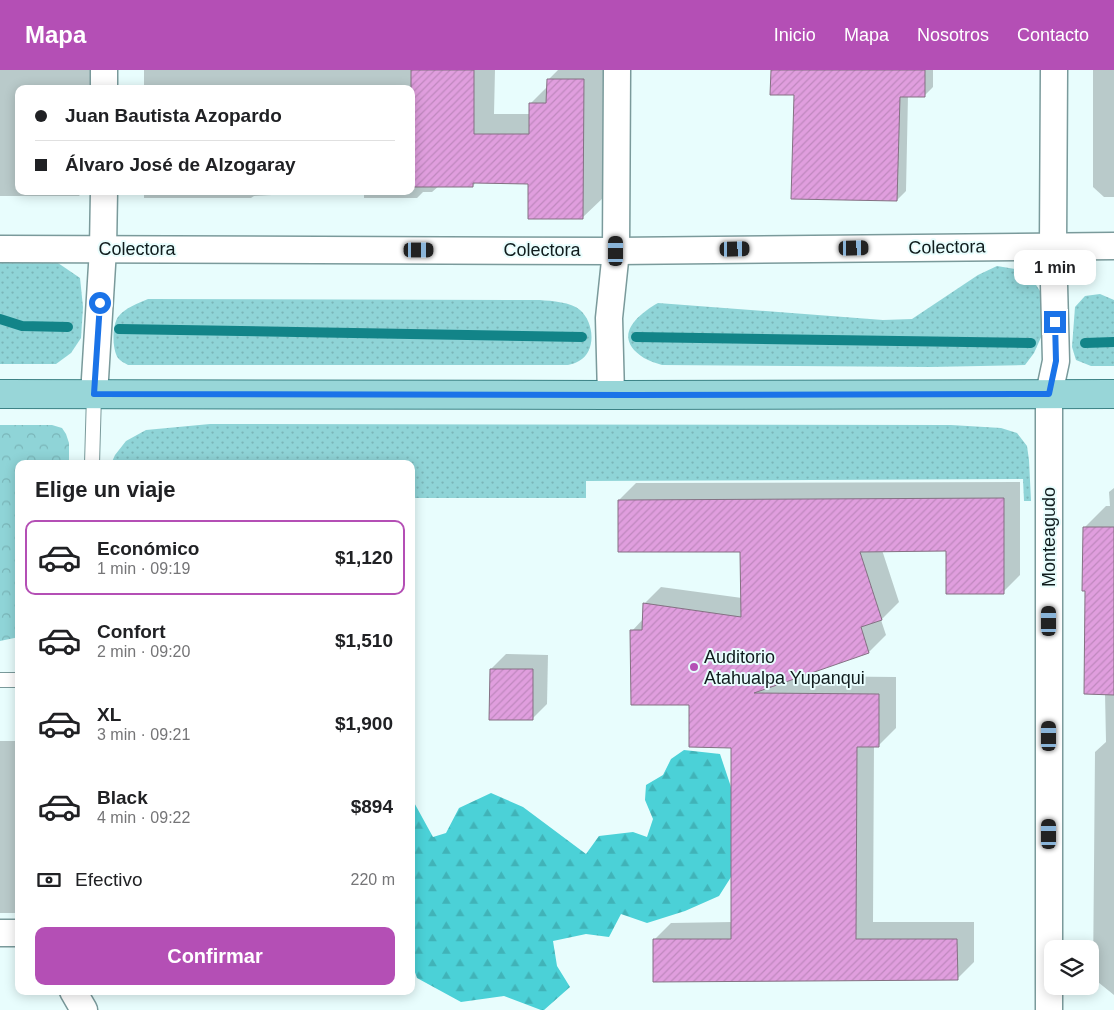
<!DOCTYPE html>
<html lang="es">
<head>
<meta charset="utf-8">
<style>
	:root { --surface:#fff; --page:#f6f6f6; --text:#202124; --muted:#757577; --line:#e0e0e0; --accent:#b44fb5 }
	body { margin:0; font-family:Helvetica,sans-serif; background:var(--page); color:var(--text); height:100vh; display:flex; flex-direction:column; font-size:19px; white-space:nowrap }
	* { box-sizing:border-box; margin:0 }
	p { font-size:16px; color:var(--muted) }
	.icon { flex:none; width:28px; height:28px; fill:none; stroke:currentColor; stroke-width:2; stroke-linecap:round; stroke-linejoin:round }
	.map { position:relative; flex:1; overflow:hidden }
	.side { position:absolute; left:15px; top:390px; width:400px; height:535px; display:flex; flex-direction:column; background:var(--surface); border-radius:10px; box-shadow:0 2px 12px #0003 }
	.side>* { flex:none }
	.guide { position:absolute; left:15px; top:15px; width:400px; height:110px; border-radius:10px; box-shadow:0 2px 12px #0003; display:grid; align-content:center; height:110px; padding:0 20px; background:var(--surface) }
	.controls { position:absolute; left:1044px; top:870px; display:grid; gap:10px }
	.controls a { display:grid; place-items:center; width:55px; height:55px; border-radius:10px; background:var(--surface); box-shadow:0 2px 12px #0003; font-size:25px }
	.end { position:absolute; width:22px; height:22px; margin:-11px; border:6px solid #1a73e8; background:#fff; box-shadow:0 0 0 2px #fff }
	.from { border-radius:50% }
	.bubble { position:absolute; height:35px; border-radius:10px; background:var(--surface); box-shadow:0 2px 12px #0003; font-size:16px; font-weight:600; line-height:35px; text-align:center }
	.car { position:absolute; width:15px; height:30px; margin:-15px -8px; border-radius:6px; box-shadow:0 0 4px 1px #0007; background:linear-gradient(#222 24%,#8ab4d8 0 40%,#222 0 76%,#8ab4d8 0 86%,#222 0) }
	.guide b { display:flex; align-items:center; gap:18px; height:48px; font-size:19px }
	.guide b+b { border-top:1px solid var(--line) }
	.guide i { width:12px; height:12px; background:var(--text) }
	ul { padding:0; list-style:none }
	li { display:flex; align-items:center; gap:15px; height:75px; margin:0 10px 8px; padding:0 10px; border:2px solid transparent; border-radius:10px }
	li div { flex:1 }
	li b { display:block; font-size:19px }
	li em { font-style:normal; font-weight:600 }
	li.selected { border-color:var(--accent) }
	li>.icon { width:45px; height:45px; stroke-width:1.5 }
	h2 { padding:0 20px; font-size:22px; line-height:60px }
	.pay { display:flex; align-items:center; gap:12px; height:55px; padding:0 20px; font-size:19px }
	.pay p { margin-inline-start:auto }
	.action { display:flex; gap:10px; margin-top:auto; padding:10px 20px }
	.action a { flex:1; height:58px; border-radius:10px; background:var(--accent); color:#fff; font-size:20px; font-weight:600; line-height:58px; text-align:center }
	header { display:flex; align-items:center; gap:30px; box-sizing:border-box; height:70px; padding:0 25px; background:var(--accent); color:#fff }
	header strong { font-size:24px }
	nav { display:flex; gap:28px; margin-inline-start:auto; font-size:18px }
	.map>svg:first-child { display:block }
	.grass { fill:url(#grass-dots) }
	.forest { fill:url(#forest-firs) }
	.park { fill:url(#park-crowns) }
	.shadow { fill:#0003 }
	.lines { fill:none; stroke-linecap:round; stroke-linejoin:round }
	.stream { stroke:#128488; stroke-width:10 }
	.building { fill:url(#building-hatch); stroke:#847183 }
	.service-casing { stroke:#7a9a9b; stroke-width:16 }
	.minor-casing { stroke:#7a9a9b; stroke-width:29 }
	.primary-casing { stroke:#3c8285; stroke-width:30 }
	.service { stroke:#fff; stroke-width:14 }
	.minor { stroke:#fff; stroke-width:26 }
	.primary { stroke:#98d6d8; stroke-width:28 }
	.route { stroke:#1a73e8; stroke-width:6 }
	.poi-dot { fill:#b44fb5; stroke:#e8fdfd; stroke-width:2 }
	.labels { text-anchor:middle; stroke-width:4; stroke-linejoin:round; paint-order:stroke }
	.street-label { font-size:18px; fill:#0f1b1c; stroke:#e8fdfd }
	.poi-label { font-size:18px; fill:#0f1b1c; stroke:#e8fdfd; text-anchor:start }
</style>
</head>
<body>
<header>
<strong>Mapa</strong>
<nav><a>Inicio</a><a>Mapa</a><a>Nosotros</a><a>Contacto</a></nav>
</header>
<div class="map">
<svg width="1114" height="940" viewBox="0 0 1114 940">
	<defs>
		<pattern id="grass-dots" width="8" height="8" patternUnits="userSpaceOnUse" patternTransform="scale(1.25)"><rect width="8" height="8" fill="#8fd4d7"/><path d="M2 2h.1M6 6h.1" fill="none" stroke="#7ab5b8" stroke-width="1.8" stroke-linecap="round"/></pattern>
		<pattern id="forest-firs" width="22" height="20" patternUnits="userSpaceOnUse" patternTransform="scale(1.25)"><rect width="22" height="20" fill="#4bd1d7"/><path d="M5 1l3.5 6h-7zM16 11l3.5 6h-7z" fill="#40b3b8"/></pattern>
		<pattern id="park-crowns" width="20" height="18" patternUnits="userSpaceOnUse" patternTransform="scale(1.25)"><rect width="20" height="18" fill="#8fd4d7"/><path d="M2 6a3 3 0 1 1 6 0M12 15a3 3 0 1 1 6 0" fill="none" stroke="#7ab5b8"/></pattern>
		<pattern id="building-hatch" width="6" height="6" patternUnits="userSpaceOnUse" patternTransform="scale(1.25)"><rect width="6" height="6" fill="#e09ede"/><path d="M-1 1l2-2M0 6l6-6M5 7l2-2" fill="none" stroke="#bf88be"/></pattern>
	</defs>
	<rect width="100%" height="100%" fill="#e8fdfd"/>
	<g class="grass">
		<polygon points="7,192 58,193 80,208 83,237 81,268 71,283 56,294 0,294 0,193"/>
		<path d="M997,196l30,5 13,20 1,17 1,27 -8,18 -9,12 -95,2 -268,-2c-6,-2 -13,-4 -18,-7 -32,-20 -9,-42 14,-55l225,17 29,-1 66,-44z"/>
		<polygon points="1100,224 1114,230 1114,296 1091,296 1076,290 1072,277 1075,237 1085,226"/>
		<path d="M148,229l392,1c12,1 31,2 40,10 14,12 17,41 -1,51 -3,2 -7,3 -11,4h-440c-3,-2 -8,-4 -10,-7 -6,-9 -6,-32 0,-41 8,-10 19,-13 30,-18z"/>
		<polygon points="210,354 951,355 1001,358 1017,363 1027,376 1029,390 1031,431 1024,431 1023,409 586,411 586,428 411,428 411,394 111,394 115,385 126,371 146,360"/>
	</g>
	<polygon class="forest" points="684,680 720,684 740,744 738,796 719,826 685,841 647,853 621,844 609,867 586,864 553,871 557,896 570,917 544,940 541,940 504,926 461,932 417,908 411,891 411,727 433,767 446,763 459,738 491,723 523,737 586,784 599,766 633,762 647,767 653,749 645,730 646,715 663,705 671,689"/>
	<polygon class="park" points="0,355 52,355 62,358 66,364 69,373 69,394 19,394 19,567 0,571"/>
	<g class="shadow">
		<polygon points="0,0 101,0 101,19 19,19 19,121 83,121 79,126 0,126"/>
		<polygon points="144,0 495,0 494,44 530,44 530,34 548,16 548,10 558,0 604,0 604,127 582,148 529,112 477,111 473,116 439,116 432,122 423,122 417,128 364,128 364,121 411,121 411,19 144,19"/>
		<polygon points="772,0 933,0 933,17 924,26 908,25 906,121 897,130"/>
		<polygon points="1093,0 1114,0 1114,127 1104,127 1093,117"/>
		<polygon points="144,121 277,121 272,125 254,126 251,128 144,128"/>
		<polygon points="1020,412 1020,505 1003,522 947,480 882,480 899,532 881,550 886,565 869,582 798,606 896,607 896,658 879,675 874,676 873,852 974,852 974,892 957,909 654,870 671,853 732,852 732,676 690,634 632,561 644,548 644,534 661,517 742,528 742,481 619,430 636,413"/>
		<polygon points="1114,418 1114,925 1093,908 1095,682 1106,672 1105,623 1086,520 1084,458 1106,436 1110,436 1109,422"/>
		<polygon points="506,584 548,585 547,634 532,649 491,599"/>
		<rect x="0" y="671" width="19" height="172"/>
	</g>
	<g class="lines">
		<g class="stream">
			<polyline points="0,249 22,256 68,257"/>
			<polyline points="119,259 582,267"/>
			<polyline points="636,267 1031,273"/>
			<polyline points="1085,273 1114,272"/>
		</g>
	</g>
	<g class="building">
		<polygon points="411,0 474,0 474,64 529,64 529,33 546,33 547,9 584,9 583,149 528,149 528,114 473,113 473,117 411,117"/>
		<polygon points="771,0 925,0 925,27 900,27 897,131 791,129 794,25 770,25"/>
		<polygon points="1004,428 1004,524 946,524 946,481 860,482 882,550 861,557 869,583 754,623 879,624 879,677 857,677 856,869 957,869 958,910 653,912 653,869 731,869 731,678 689,677 689,635 631,635 630,560 642,560 643,533 741,547 740,482 618,482 618,430"/>
		<polygon points="1083,457 1114,457 1114,625 1084,624 1085,521 1082,521"/>
		<polygon points="490,599 533,599 533,650 489,650"/>
	</g>
	<g class="lines">
		<g class="service-casing">
			<g id="service">
				<polyline points="92,394 94,325"/>
				<polyline points="0,610 19,610"/>
			</g>
		</g>
		<g class="minor-casing">
			<g id="minor">
				<polyline points="104,19 104,0"/>
				<polyline points="0,179 616,181 1114,176"/>
				<polyline points="94,325 103,179 104,121"/>
				<polyline points="611,325 609,248 616,181 617,0"/>
				<polyline points="0,863 19,863"/>
				<polyline points="73,921 84,940"/>
				<polyline points="1049,940 1049,324 1056,291 1053,176 1054,0"/>
			</g>
		</g>
		<g class="primary-casing">
			<polyline id="primary" points="0,324 611,325 1114,324"/>
		</g>
		<use href="#service" class="service"/>
		<use href="#minor" class="minor"/>
		<use href="#primary" class="primary"/>
	</g>
	<g class="lines">
		<polyline class="route" points="100,233 94,324 631,325 1049,324 1056,291 1055,252"/>
	</g>
	<circle class="poi-dot" cx="694" cy="597" r="5"/>
	<g class="labels">
		<g class="street-label">
			<text transform="translate(947 177) rotate(-1)" y="6">Colectora</text>
			<text x="137" y="185">Colectora</text>
			<text x="542" y="186">Colectora</text>
			<text transform="translate(1049 467) rotate(-90)" y="6">Monteagudo</text>
		</g>
		<g class="poi-label">
			<text x="704" y="593">Auditorio<tspan x="704" dy="21">Atahualpa Yupanqui</tspan></text>
		</g>
	</g>
</svg>
<div class="controls">
<a><svg class="icon" aria-label="layers" viewBox="0 0 24 24"><path d="M12 4l9 5-9 5-9-5zM3 14l9 5 9-5"/></svg></a>
</div>
<i class="end from" style="left:100px;top:233px"></i>
<i class="end" style="left:1055px;top:252px"></i>
<div class="bubble" style="left:1014px;top:180px;width:82px">1 min</div>
<i class="car" style="left:854px;top:178px;rotate:89deg"></i>
<i class="car" style="left:735px;top:179px;rotate:89deg"></i>
<i class="car" style="left:419px;top:180px;rotate:90deg"></i>
<i class="car" style="left:616px;top:181px;rotate:0deg"></i>
<i class="car" style="left:1049px;top:551px;rotate:0deg"></i>
<i class="car" style="left:1049px;top:666px;rotate:0deg"></i>
<i class="car" style="left:1049px;top:764px;rotate:0deg"></i>
<div class="guide">
<b><i class="from"></i>Juan Bautista Azopardo</b>
<b><i></i>Álvaro José de Alzogaray</b>
</div>
<section class="side">
<h2>Elige un viaje</h2>
<ul>
<li class="selected"><svg class="icon" aria-label="car" viewBox="0 0 24 24"><path d="M5 17H2v-5l4-1 3-4h7l3 4 3 1v5h-3M9 17h6M6 11h13"/><circle cx="7" cy="17" r="2"/><circle cx="17" cy="17" r="2"/></svg><div><b>Económico</b><p>1 min · 09:19</p></div><em>$1,120</em></li>
<li><svg class="icon" aria-label="car" viewBox="0 0 24 24"><path d="M5 17H2v-5l4-1 3-4h7l3 4 3 1v5h-3M9 17h6M6 11h13"/><circle cx="7" cy="17" r="2"/><circle cx="17" cy="17" r="2"/></svg><div><b>Confort</b><p>2 min · 09:20</p></div><em>$1,510</em></li>
<li><svg class="icon" aria-label="car" viewBox="0 0 24 24"><path d="M5 17H2v-5l4-1 3-4h7l3 4 3 1v5h-3M9 17h6M6 11h13"/><circle cx="7" cy="17" r="2"/><circle cx="17" cy="17" r="2"/></svg><div><b>XL</b><p>3 min · 09:21</p></div><em>$1,900</em></li>
<li><svg class="icon" aria-label="car" viewBox="0 0 24 24"><path d="M5 17H2v-5l4-1 3-4h7l3 4 3 1v5h-3M9 17h6M6 11h13"/><circle cx="7" cy="17" r="2"/><circle cx="17" cy="17" r="2"/></svg><div><b>Black</b><p>4 min · 09:22</p></div><em>$894</em></li>
</ul>
<div class="pay"><svg class="icon" aria-label="cash" viewBox="0 0 24 24"><path d="M3 7h18v10H3z"/><circle cx="12" cy="12" r="2"/></svg>Efectivo<p>220 m</p></div>
<div class="action"><a>Confirmar</a></div>
</section>
</div>
</body>
</html>
